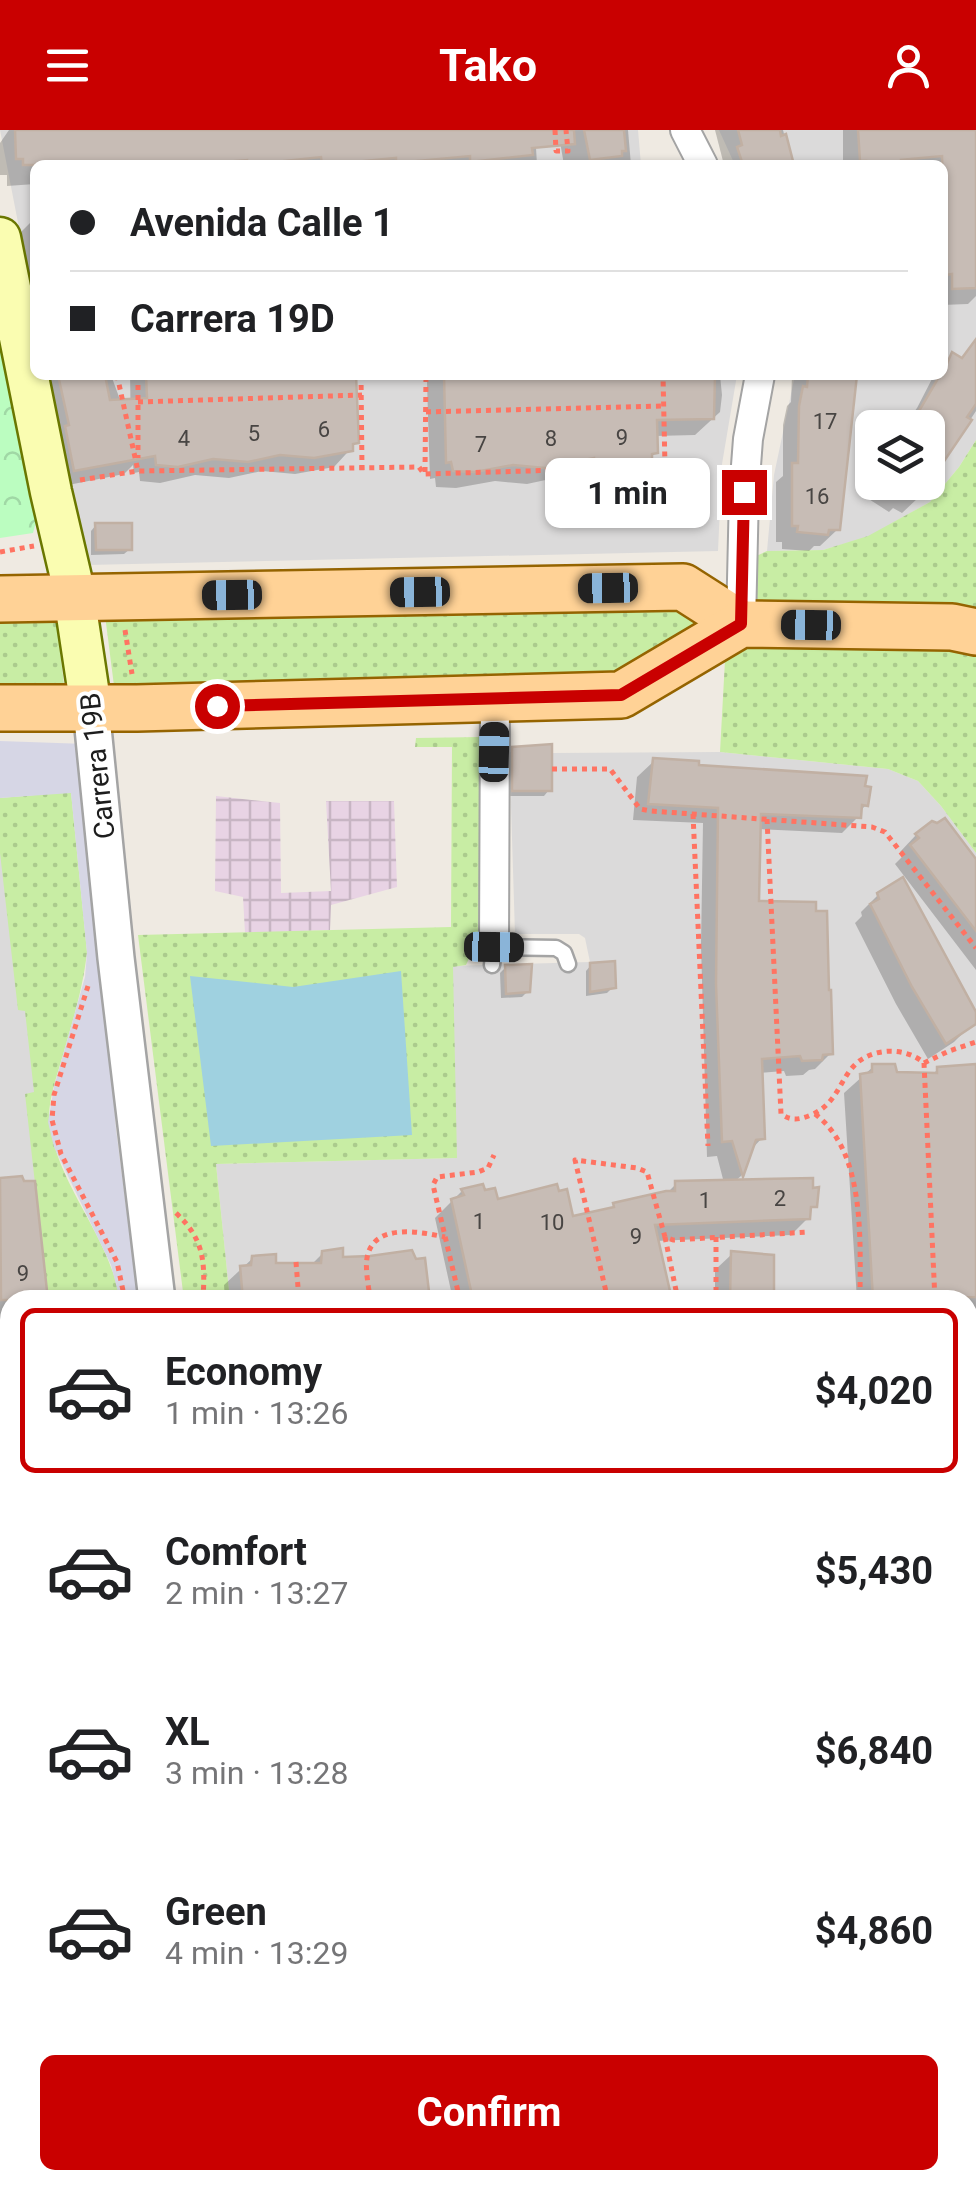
<!DOCTYPE html>
<html lang="en">
<head>
<meta charset="utf-8">
<style>
	:root { --surface:#fff; --page:#f6f6f6; --text:#202124; --muted:#757577; --line:#e0e0e0; --accent:#c90000 }
	body { margin:0; font-family:Roboto,sans-serif; background:var(--page); color:var(--text); height:100vh; display:flex; flex-direction:column; font-size:38px; white-space:nowrap }
	* { box-sizing:border-box; margin:0 }
	p { font-size:32px; color:var(--muted) }
	.icon { flex:none; width:55px; height:55px; fill:none; stroke:currentColor; stroke-width:2; stroke-linecap:round; stroke-linejoin:round }
	.map { position:relative; flex:1; overflow:hidden }
	.sheet { position:absolute; left:0px; top:1160px; width:978px; height:900px; display:flex; flex-direction:column; background:var(--surface); border-radius:30px 30px 0 0; box-shadow:0 2px 8px #0004 }
	.sheet>* { flex:none }
	.banner { position:absolute; left:30px; top:30px; width:918px; height:220px; border-radius:15px; box-shadow:0 2px 8px #0004; display:grid; align-content:center; height:220px; padding:0 40px; background:var(--surface) }
	.buttons { position:absolute; left:855px; top:280px; display:grid; gap:20px }
	.buttons a { display:grid; place-items:center; width:90px; height:90px; border-radius:15px; background:var(--surface); box-shadow:0 2px 8px #0004; font-size:50px }
	.end { position:absolute; width:45px; height:45px; margin:-22px; border:12px solid #c90000; background:#fff; box-shadow:0 0 0 5px #fff }
	.from { border-radius:50% }
	.bubble { position:absolute; height:70px; border-radius:15px; background:var(--surface); box-shadow:0 2px 8px #0004; font-size:32px; font-weight:700; line-height:70px; text-align:center }
	.car { position:absolute; width:30px; height:60px; margin:-30px -15px; border-radius:12px; box-shadow:0 0 8px 2px #0007; background:linear-gradient(#222 24%,#8ab4d8 0 40%,#222 0 76%,#8ab4d8 0 86%,#222 0) }
	.banner b { display:flex; align-items:center; gap:35px; height:95px; font-size:38px }
	.banner b+b { border-top:2px solid var(--line) }
	.banner i { width:25px; height:25px; background:var(--text) }
	ul { padding:18px 0 0; list-style:none }
	li { display:flex; align-items:center; gap:30px; height:165px; margin:0 20px 15px; padding:0 20px; border:5px solid transparent; border-radius:15px }
	li div { flex:1 }
	li b { display:block; font-size:38px }
	li em { font-style:normal; font-weight:700 }
	li.active { border-color:var(--accent) }
	li>.icon { width:90px; height:90px; stroke-width:1.5 }
	.cta { display:flex; gap:20px; margin-top:auto; padding:20px 40px }
	.cta a { flex:1; height:115px; border-radius:15px; background:var(--accent); color:#fff; font-size:40px; font-weight:700; line-height:115px; text-align:center }
	header { display:flex; justify-content:space-between; align-items:center; height:130px; padding:0 40px; background:var(--accent); color:#fff; font-size:45px; font-weight:700 }
	.map>svg:first-child { display:block }
	.residential { fill:#dbdada; fill-rule:evenodd }
	.industrial { fill:url(#industrial-grid) }
	.grass { fill:url(#grass-dots) }
	.park { fill:url(#park-crowns) }
	.plaza { fill:#d6d6e5 }
	.water { fill:#9fd1e0 }
	.shadow { fill:#0003 }
	.building { fill:#c7bcb5; stroke:#c1b0a3; stroke-width:2.5 }
	.lines { fill:none; stroke-linecap:round; stroke-linejoin:round }
	.service-casing { stroke:#a4a4a4; stroke-width:19 }
	.minor-casing { stroke:#a4a4a4; stroke-width:32 }
	.tertiary-casing { stroke:#a4a4a4; stroke-width:40 }
	.secondary-casing { stroke:#6a7700; stroke-width:45 }
	.primary-casing { stroke:#956400; stroke-width:50 }
	.path { stroke:#ff7362; stroke-width:5; stroke-dasharray:5 5; stroke-linecap:butt }
	.service { stroke:#fff; stroke-width:14 }
	.minor { stroke:#fff; stroke-width:28 }
	.tertiary { stroke:#fff; stroke-width:35 }
	.secondary { stroke:#fafdb1; stroke-width:40 }
	.primary { stroke:#ffd296; stroke-width:45 }
	.route { stroke:#c90000; stroke-width:12 }
	.labels { text-anchor:middle; stroke-width:8; stroke-linejoin:round; paint-order:stroke }
	.number-label { font-size:22px; fill:#484543 }
	.street-label { font-size:28px; fill:#1d1d1d; stroke:#fff }
</style>
</head>
<body>
<header><svg class="icon" aria-label="menu" viewBox="0 0 24 24"><path d="M4 6h16M4 12h16M4 18h16"/></svg>Tako<svg class="icon" aria-label="person" viewBox="0 0 24 24"><circle cx="12" cy="8" r="4"/><path d="M4 21q1-7 8-7t8 7"/></svg></header>
<div class="map">
<svg width="976" height="2060" viewBox="0 0 976 2060">
	<defs>
		<pattern id="industrial-grid" width="8" height="8" patternUnits="userSpaceOnUse" patternTransform="scale(2.5)"><rect width="8" height="8" fill="#e8d3e4"/><path d="M0 4h8M4 0v8" fill="none" stroke="#c7b5c3"/></pattern>
		<pattern id="grass-dots" width="8" height="8" patternUnits="userSpaceOnUse" patternTransform="scale(2.5)"><rect width="8" height="8" fill="#c8eda4"/><path d="M2 2h.1M6 6h.1" fill="none" stroke="#abcb8d" stroke-width="1.8" stroke-linecap="round"/></pattern>
		<pattern id="park-crowns" width="20" height="18" patternUnits="userSpaceOnUse" patternTransform="scale(2.5)"><rect width="20" height="18" fill="#bbfdc0"/><path d="M2 6a3 3 0 1 1 6 0M12 15a3 3 0 1 1 6 0" fill="none" stroke="#a0d8a5"/></pattern>
	</defs>
	<rect width="100%" height="100%" fill="#efeae2"/>
	<g class="residential">
		<polygon points="0,0 638,0 641,35 35,35 35,180"/>
		<path d="M719,0h257v310l-17,27 -29,35 -62,35 -45,13 -56,1 7,-76 21,-100h147v-210h-207zM872,298h56v54h-56z"/>
		<polygon points="47,245 737,245 722,334 718,421 87,435 69,361"/>
		<polygon points="552,614 553,623 720,622 888,639 918,651 941,676 976,723 976,1347 968,1347 968,1170 230,1170 216,1034 456,1028 451,836 590,832 585,808 579,804 515,804 511,676 512,617"/>
		<polygon points="0,668 69,1170 10,1170 10,1289 0,1285"/>
		<polygon points="0,1393 10,1397 10,2050 112,2050 112,2060 0,2060"/>
		<polygon points="968,1452 976,1452 976,2060 305,2060 304,2050 968,2050"/>
	</g>
	<polygon class="industrial" points="216,666 280,673 281,763 331,761 326,671 394,671 397,757 331,775 330,800 245,803 243,767 215,761"/>
	<g class="grass">
		<polygon points="976,310 976,723 941,676 918,651 888,639 720,622 730,438 767,421 823,420 868,406 930,372 959,337"/>
		<polygon points="699,474 702,486 680,510 608,545 114,556 105,485"/>
		<polygon points="0,483 56,489 64,554 57,561 0,562"/>
		<polygon points="480,607 480,805 466,835 453,837 457,1028 216,1034 230,1170 184,1170 138,805 451,797 452,617 415,617 416,608"/>
		<path d="M71,662l16,160c-4,37 -15,71 -25,106 -6,21 -16,48 -12,69 10,61 60,111 70,173h-72l-23,-206 9,-2 -9,-81 -7,-1 -18,-157v-55z"/>
	</g>
	<polygon class="park" points="0,207 36,392 33,403 0,408"/>
	<polygon class="plaza" points="0,611 86,614 116,999 138,1170 120,1170 111,1135 54,1017 48,992 54,957 85,847 87,823 71,663 0,668"/>
	<polygon class="water" points="401,841 412,1005 211,1016 190,846 293,857"/>
	<g class="shadow">
		<polygon points="9,0 535,0 537,35 35,35 35,54 7,56 7,45 0,45 0,13"/>
		<polygon points="558,0 628,0 631,35 564,35"/>
		<polygon points="715,0 783,0 792,35 724,35"/>
		<polygon points="843,0 976,0 976,166 968,174 942,175 942,35 843,35"/>
		<polygon points="35,88 35,231 10,113"/>
		<polygon points="952,226 976,233 976,281 919,367 902,383 893,378 889,382 861,364 872,347 872,352 928,352 928,298 902,298 917,278 934,245 942,245 942,235"/>
		<polygon points="38,245 111,245 131,300 130,245 355,245 357,312 334,337 295,344 262,341 229,348 195,345 160,353 140,351 139,342 134,343 133,335 124,344 58,357"/>
		<polygon points="432,245 720,245 722,265 720,282 695,305 655,306 656,322 633,348 601,353 578,350 578,343 527,354 495,351 456,358 436,357 435,348 430,349 429,319 427,252"/>
		<polygon points="792,245 855,245 838,399 820,416 814,416 809,421 782,419 782,412 776,412 776,352 783,346 783,295 787,276 791,272"/>
		<polygon points="96,395 130,419 124,424 91,425 91,401"/>
		<polygon points="513,619 549,660 544,666 508,666 508,625"/>
		<polygon points="654,631 696,637 866,675 859,682 858,687 842,703 758,699 757,774 831,923 815,939 809,940 803,945 786,946 784,941 760,943 762,1008 749,1022 741,1046 734,1052 814,1076 808,1082 808,1088 791,1105 656,1111 669,1170 453,1170 435,1088 462,1061 496,1072 571,1089 608,1081 614,1075 667,1063 676,1054 724,1053 717,1026 707,1027 701,815 703,693 633,690 637,647"/>
		<polygon points="916,705 976,733 976,840 895,734 903,726 900,722"/>
		<polygon points="878,765 971,895 954,912 928,929 896,874 855,793 862,786 861,782"/>
		<polygon points="591,835 613,857 607,863 586,866 586,841"/>
		<polygon points="506,837 528,861 522,867 501,868 500,843"/>
		<polygon points="874,936 894,944 932,945 938,939 976,939 976,1348 968,1348 968,1170 857,1170 844,963"/>
		<polygon points="2,1050 46,1170 10,1170 10,1205 0,1206 0,1052"/>
		<polygon points="323,1123 340,1130 428,1170 225,1170 224,1155 253,1128 274,1135 310,1136"/>
		<polygon points="732,1124 771,1170 715,1170 715,1140"/>
		<polygon points="0,1224 10,1228 10,1300 0,1296"/>
		<polygon points="10,1401 10,1479 0,1480 0,1411"/>
		<polygon points="973,1892 972,1904 976,1904 976,1917 968,1918 968,1893"/>
		<polygon points="976,1922 976,1934 968,1935 968,1923"/>
		<polygon points="968,1972 972,2060 915,2060 915,2050 968,2050"/>
		<polygon points="0,1983 5,1984 5,2002 0,2007"/>
		<rect x="43" y="2050" width="60" height="10"/>
		<rect x="298" y="2050" width="143" height="10"/>
		<rect x="480" y="2050" width="65" height="10"/>
		<polygon points="567,2050 629,2050 629,2060 566,2060"/>
		<polygon points="655,2050 720,2050 720,2060 656,2060"/>
		<rect x="753" y="2050" width="57" height="10"/>
		<rect x="833" y="2050" width="56" height="10"/>
	</g>
	<g class="building">
		<polygon points="15,0 574,0 575,14 532,18 533,25 470,32 470,26 396,33 396,28 324,35 322,35 321,27 247,35 247,30 188,35 173,35 173,32 140,35 23,35 23,29 16,29"/>
		<polygon points="584,0 624,0 626,21 622,21 622,26 590,30"/>
		<polygon points="738,0 780,0 781,6 786,4 794,35 743,35 737,17 742,15"/>
		<polygon points="858,0 976,0 976,158 952,159 952,144 946,145 942,26 901,30 901,35 866,35 866,31 860,31"/>
		<polygon points="976,209 976,274 967,287 972,290 928,355 928,298 909,298 940,245 942,245 952,222 962,228"/>
		<polygon points="58,245 105,245 110,270 147,268 146,245 356,245 359,313 353,314 353,321 314,328 280,325 248,332 213,329 178,337 156,335 155,326 74,341 65,296 69,295"/>
		<polygon points="444,245 715,245 714,289 657,290 658,323 652,324 652,332 620,338 594,334 594,328 545,338 513,335 475,342 453,341 451,332 446,333"/>
		<polygon points="808,245 857,245 840,400 829,400 828,405 797,402 798,396 792,396 792,333 798,333 799,276 803,256 807,257"/>
		<polygon points="95,393 132,393 132,420 96,420"/>
		<polygon points="552,614 552,661 512,661 512,617"/>
		<polygon points="653,628 699,631 699,635 867,646 865,656 871,657 868,676 862,675 861,688 761,684 759,771 816,772 816,781 827,781 829,860 831,860 833,924 823,925 822,930 802,931 800,926 762,929 765,1009 756,1010 743,1047 732,1011 722,1012 716,854 718,678 648,674"/>
		<polygon points="945,688 976,729 976,801 910,715 919,708 915,704 932,691 937,693"/>
		<polygon points="903,747 976,882 976,894 946,914 912,857 870,774 879,769 877,763"/>
		<polygon points="615,831 616,858 590,862 590,833"/>
		<polygon points="532,834 530,862 506,864 505,835"/>
		<polygon points="872,934 895,934 897,942 937,943 937,937 976,934 976,1167 873,1170 860,944 872,942"/>
		<polygon points="22,1046 24,1051 35,1051 48,1170 1,1170 0,1048"/>
		<polygon points="813,1048 813,1058 819,1057 817,1077 811,1077 810,1089 655,1095 672,1170 473,1170 451,1069 464,1065 461,1059 483,1054 485,1060 495,1058 498,1069 557,1054 559,1061 567,1059 573,1086 614,1077 613,1073 666,1061 675,1061 675,1051"/>
		<polygon points="343,1118 343,1127 370,1126 412,1120 416,1129 425,1128 430,1170 243,1170 240,1136 251,1135 252,1126 276,1124 276,1133 321,1133 322,1121"/>
		<polygon points="731,1121 774,1125 774,1170 730,1170"/>
	</g>
	<g class="lines">
		<g class="service-casing">
			<polyline id="service" points="492,835 494,817 556,818 564,823 568,834"/>
		</g>
		<g class="minor-casing">
			<g id="minor">
				<polyline points="685,0 703,35"/>
				<polyline points="741,494 744,362 748,309 760,245"/>
				<polyline points="494,817 495,567"/>
				<polyline points="0,1361 10,1365"/>
				<polyline points="968,1431 976,1431"/>
			</g>
		</g>
		<g class="tertiary-casing">
			<g id="tertiary">
				<polyline points="91,578 116,828 157,1170"/>
				<polyline points="201,2050 201,2060"/>
			</g>
		</g>
		<g class="secondary-casing">
			<polyline id="secondary" points="0,108 51,362 72,452 91,578"/>
		</g>
		<g class="primary-casing">
			<g id="primary">
				<polyline points="0,469 683,457 741,494"/>
				<polyline points="0,578 137,578 621,565 741,494 952,497 976,502"/>
			</g>
		</g>
		<g class="path">
			<polyline points="555,0 556,21 568,21 566,0"/>
			<polyline points="117,245 138,341"/>
			<polyline points="138,245 138,328"/>
			<polyline points="361,245 362,340"/>
			<polyline points="138,272 362,265"/>
			<polyline points="426,282 664,276"/>
			<polyline points="425,342 426,245"/>
			<polyline points="80,350 138,341 419,337 424,344 665,337 663,245"/>
			<polyline points="0,422 34,416"/>
			<polyline points="125,500 132,544"/>
			<polyline points="552,639 610,639 640,679 651,681 872,697 885,702 976,818"/>
			<polyline points="693,684 708,1016"/>
			<path d="M767,689l14,295c10,7 18,6 30,1 28,-12 28,-37 47,-53 19,-15 49,-14 66,1l11,237"/>
			<polyline points="88,856 54,965 52,990 61,1024 117,1132 125,1170"/>
			<polyline points="924,933 949,921 976,912"/>
			<path d="M815,984c51,38 45,128 45,186"/>
			<path d="M176,1083c29,27 29,50 27,87"/>
			<polyline points="665,1107 678,1170"/>
			<polyline points="716,1107 716,1170"/>
			<polyline points="296,1132 299,1170"/>
			<path d="M370,1170c-1,-13 -5,-29 -3,-42 6,-36 54,-26 78,-21"/>
			<polyline points="460,1170 433,1055 437,1047 478,1042 488,1038 494,1025"/>
			<polyline points="608,1170 575,1030 637,1038 647,1042 665,1107 673,1110 809,1102"/>
			<polyline points="968,1268 976,1268"/>
			<polyline points="0,1327 10,1330"/>
			<polyline points="968,1359 976,1360"/>
			<polyline points="163,2050 165,2060"/>
			<polyline points="247,2060 250,2050"/>
		</g>
		<use href="#service" class="service"/>
		<use href="#minor" class="minor"/>
		<use href="#tertiary" class="tertiary"/>
		<use href="#secondary" class="secondary"/>
		<use href="#primary" class="primary"/>
	</g>
	<g class="lines">
		<polyline class="route" points="217,576 621,565 741,494 744,362"/>
	</g>
	<g class="labels">
		<g class="number-label">
			<text x="825" y="299">17</text>
			<text x="324" y="307">6</text>
			<text x="254" y="311">5</text>
			<text x="622" y="315">9</text>
			<text x="184" y="316">4</text>
			<text x="551" y="316">8</text>
			<text x="481" y="322">7</text>
			<text x="817" y="374">16</text>
			<text x="780" y="1076">2</text>
			<text x="705" y="1078">1</text>
			<text x="479" y="1099">1</text>
			<text x="552" y="1100">10</text>
			<text x="636" y="1114">9</text>
			<text x="23" y="1151">9</text>
		</g>
		<g class="street-label">
			<text transform="translate(97 636) rotate(-96)" y="10">Carrera 19B</text>
		</g>
	</g>
</svg>
<div class="buttons">
<a><svg class="icon" aria-label="layers" viewBox="0 0 24 24"><path d="M12 4l9 5-9 5-9-5zM3 14l9 5 9-5"/></svg></a>
</div>
<i class="end from" style="left:217px;top:576px"></i>
<i class="end" style="left:744px;top:362px"></i>
<div class="bubble" style="left:545px;top:328px;width:165px">1 min</div>
<i class="car" style="left:608px;top:458px;rotate:269deg"></i>
<i class="car" style="left:420px;top:462px;rotate:269deg"></i>
<i class="car" style="left:232px;top:465px;rotate:269deg"></i>
<i class="car" style="left:811px;top:495px;rotate:271deg"></i>
<i class="car" style="left:494px;top:622px;rotate:1deg"></i>
<i class="car" style="left:494px;top:817px;rotate:91deg"></i>
<div class="banner">
<b><i class="from"></i>Avenida Calle 1</b>
<b><i></i>Carrera 19D</b>
</div>
<section class="sheet">
<ul>
<li class="active"><svg class="icon" aria-label="car" viewBox="0 0 24 24"><path d="M5 17H2v-5l4-1 3-4h7l3 4 3 1v5h-3M9 17h6M6 11h13"/><circle cx="7" cy="17" r="2"/><circle cx="17" cy="17" r="2"/></svg><div><b>Economy</b><p>1 min · 13:26</p></div><em>$4,020</em></li>
<li><svg class="icon" aria-label="car" viewBox="0 0 24 24"><path d="M5 17H2v-5l4-1 3-4h7l3 4 3 1v5h-3M9 17h6M6 11h13"/><circle cx="7" cy="17" r="2"/><circle cx="17" cy="17" r="2"/></svg><div><b>Comfort</b><p>2 min · 13:27</p></div><em>$5,430</em></li>
<li><svg class="icon" aria-label="car" viewBox="0 0 24 24"><path d="M5 17H2v-5l4-1 3-4h7l3 4 3 1v5h-3M9 17h6M6 11h13"/><circle cx="7" cy="17" r="2"/><circle cx="17" cy="17" r="2"/></svg><div><b>XL</b><p>3 min · 13:28</p></div><em>$6,840</em></li>
<li><svg class="icon" aria-label="car" viewBox="0 0 24 24"><path d="M5 17H2v-5l4-1 3-4h7l3 4 3 1v5h-3M9 17h6M6 11h13"/><circle cx="7" cy="17" r="2"/><circle cx="17" cy="17" r="2"/></svg><div><b>Green</b><p>4 min · 13:29</p></div><em>$4,860</em></li>
</ul>
<div class="cta"><a>Confirm</a></div>
</section>
</div>
</body>
</html>
